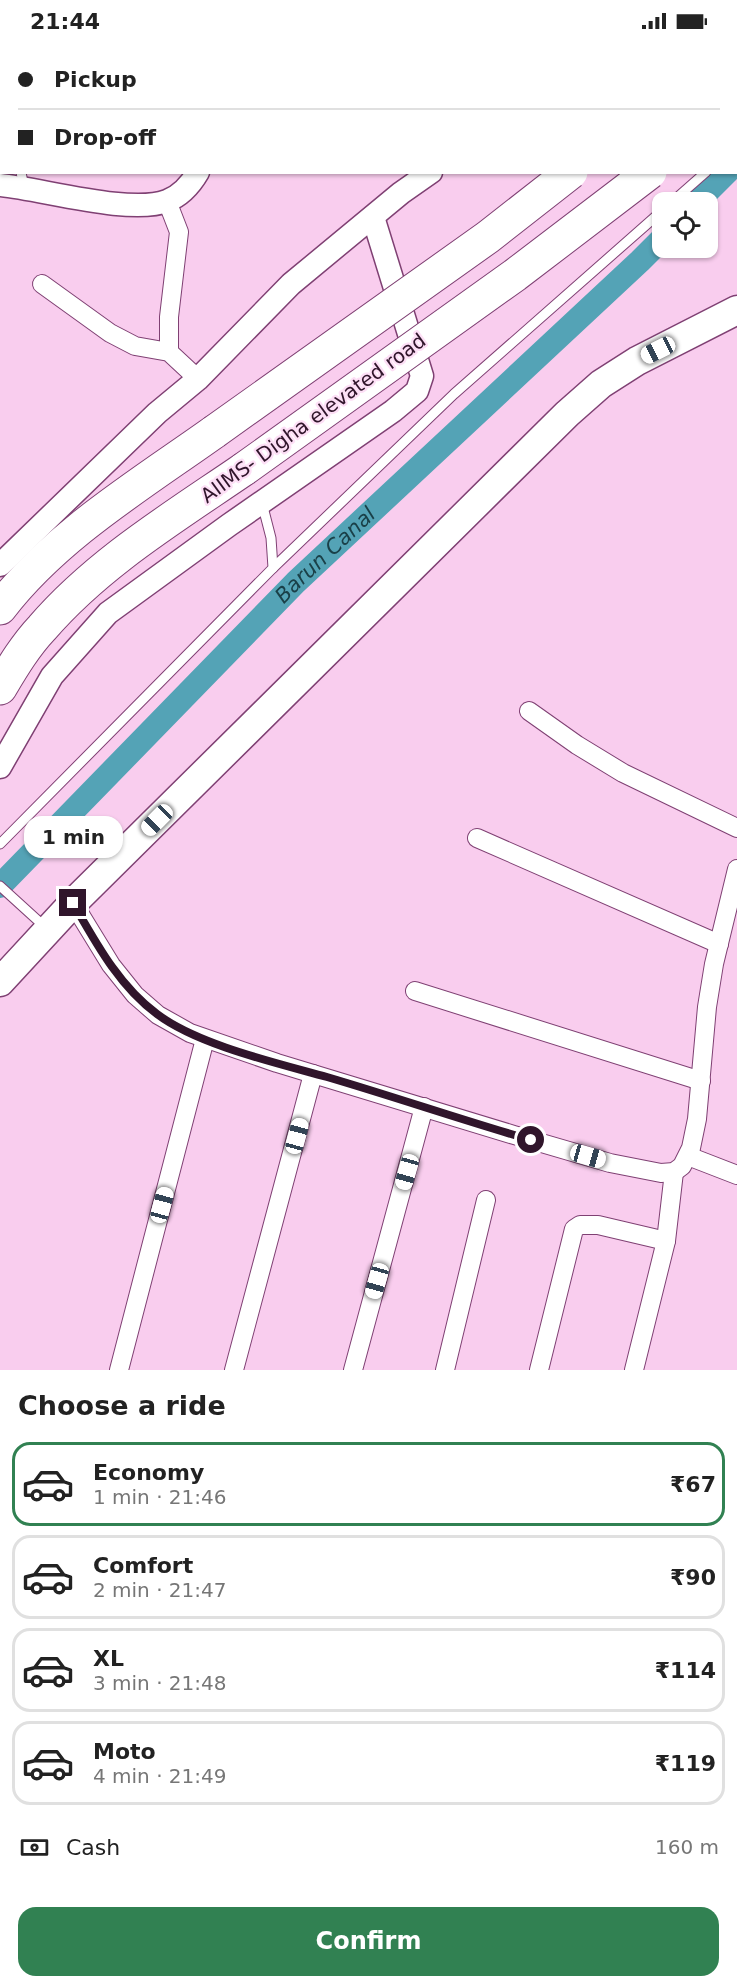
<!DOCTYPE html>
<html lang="en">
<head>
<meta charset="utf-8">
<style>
	:root { --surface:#fff; --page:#f6f6f6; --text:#222; --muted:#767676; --line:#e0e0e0; --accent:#318152 }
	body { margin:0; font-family:"DejaVu Sans",sans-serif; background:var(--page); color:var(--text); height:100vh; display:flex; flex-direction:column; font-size:22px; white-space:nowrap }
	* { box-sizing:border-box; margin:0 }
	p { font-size:20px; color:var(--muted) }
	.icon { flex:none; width:33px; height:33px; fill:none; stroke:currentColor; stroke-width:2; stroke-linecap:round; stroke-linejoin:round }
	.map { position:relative; height:1328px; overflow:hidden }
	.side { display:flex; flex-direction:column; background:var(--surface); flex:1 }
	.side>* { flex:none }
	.top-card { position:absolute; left:0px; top:0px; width:738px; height:132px; box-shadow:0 2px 4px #0004; display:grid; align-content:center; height:132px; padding:0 18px; background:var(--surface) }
	.fabs { position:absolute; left:652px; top:150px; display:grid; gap:12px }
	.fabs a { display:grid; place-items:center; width:66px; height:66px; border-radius:12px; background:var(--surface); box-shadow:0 2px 4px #0004; font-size:30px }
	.end { position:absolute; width:27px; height:27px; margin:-14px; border:8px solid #30152b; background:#fff; box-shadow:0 0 0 3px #fff }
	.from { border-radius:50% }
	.bubble { position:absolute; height:42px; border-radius:18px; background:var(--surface); box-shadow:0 2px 4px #0004; font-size:20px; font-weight:800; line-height:42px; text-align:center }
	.car { position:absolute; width:18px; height:36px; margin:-18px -9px; border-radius:8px; box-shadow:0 0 4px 2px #0007; background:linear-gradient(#fff 24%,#345 0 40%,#fff 0 76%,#345 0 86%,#fff 0) }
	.top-card b { display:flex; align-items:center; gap:21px; height:57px; font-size:22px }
	.top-card b+b { border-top:2px solid var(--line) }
	.top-card i { width:15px; height:15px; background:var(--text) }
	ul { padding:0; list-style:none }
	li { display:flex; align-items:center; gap:18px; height:84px; margin:0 12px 9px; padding:0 6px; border:3px solid var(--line); border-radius:18px }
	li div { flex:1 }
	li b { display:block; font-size:22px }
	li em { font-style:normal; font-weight:800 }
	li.active { border-color:var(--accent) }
	li>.icon { width:54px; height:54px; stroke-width:1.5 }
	h2 { padding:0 18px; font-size:27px; line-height:72px }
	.pay { display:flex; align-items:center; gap:15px; height:66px; padding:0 18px; font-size:22px }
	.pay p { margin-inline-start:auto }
	.action { display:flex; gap:12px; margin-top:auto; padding:12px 18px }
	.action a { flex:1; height:69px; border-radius:18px; background:var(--accent); color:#fff; font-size:24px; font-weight:800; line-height:69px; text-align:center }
	.status { display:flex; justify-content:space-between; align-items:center; height:42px; padding:0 30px; background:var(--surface); direction:ltr }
	.status svg { height:16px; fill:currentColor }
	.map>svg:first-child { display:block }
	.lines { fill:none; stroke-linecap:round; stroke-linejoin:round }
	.canal { stroke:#54a3b6; stroke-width:24 }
	.service-casing { stroke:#7f4073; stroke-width:11 }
	.minor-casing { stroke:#7f4073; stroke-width:20 }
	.tertiary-casing { stroke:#7f4073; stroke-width:25 }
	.primary-casing { stroke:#7f4073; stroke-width:31 }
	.motorway-casing { stroke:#7f4073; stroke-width:35 }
	.service { stroke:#fff; stroke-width:9 }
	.minor { stroke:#fff; stroke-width:18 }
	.tertiary { stroke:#fff; stroke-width:22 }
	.primary { stroke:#fff; stroke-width:28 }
	.motorway { stroke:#fff; stroke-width:33 }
	.motorway-bridge-casing { stroke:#7f4073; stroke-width:35; stroke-linecap:butt }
	.motorway-bridge { stroke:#fff; stroke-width:33 }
	.route { stroke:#30152b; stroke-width:8 }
	.labels { text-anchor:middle; stroke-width:4.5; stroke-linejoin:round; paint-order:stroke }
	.street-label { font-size:20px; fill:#30152b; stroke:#fddff6 }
	.water-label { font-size:21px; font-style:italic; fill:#1a4048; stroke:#fddff6 }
</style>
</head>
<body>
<div class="status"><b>21:44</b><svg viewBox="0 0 49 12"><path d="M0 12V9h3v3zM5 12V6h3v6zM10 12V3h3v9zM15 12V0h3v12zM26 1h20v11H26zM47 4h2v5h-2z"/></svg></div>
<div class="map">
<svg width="737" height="1328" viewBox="0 0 737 1328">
	<rect width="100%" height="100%" fill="#f9cdee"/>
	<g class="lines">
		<g class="canal">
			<polyline points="697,160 727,130"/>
			<path id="s1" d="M0,844l296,-304 344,-321 23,-23"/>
		</g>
		<g class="service-casing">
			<g id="service">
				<polyline points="212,2 215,0"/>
				<polyline points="21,130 24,146"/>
				<polyline points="672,160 706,130"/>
				<polyline points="273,526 454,352 663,168"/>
				<polyline points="0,802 273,526 271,496 262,461"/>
				<polyline points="0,844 45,885"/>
			</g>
		</g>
		<g class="minor-casing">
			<g id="minor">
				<polyline points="72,2 75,0"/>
				<polyline points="0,37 2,36"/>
				<polyline points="167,159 179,190 169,275 169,310"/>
				<polyline points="42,242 110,291 135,304 169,310 198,337"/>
				<polyline points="529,669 577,703 623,731 737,786"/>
				<polyline points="477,796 719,902"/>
				<polyline points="73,861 111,923 135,953 158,973 190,991 277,1021 514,1093 610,1121 661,1131 674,1130 682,1124 691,1106 697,1077 707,965 714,922 737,827"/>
				<polyline points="415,949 701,1039"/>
				<polyline points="688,1114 737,1133"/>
				<polyline points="119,1328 205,997"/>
				<polyline points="234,1328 313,1032"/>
				<polyline points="353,1328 424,1065"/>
				<polyline points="445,1328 486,1158"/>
				<polyline points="539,1328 574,1187 580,1183 598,1183 666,1199"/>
				<polyline points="634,1328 666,1199 674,1130"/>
			</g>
		</g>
		<g class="tertiary-casing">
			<g id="tertiary">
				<polyline points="266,2 266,0"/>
				<polyline points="622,2 624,0"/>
				<path d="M0,143c42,4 130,30 167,16 13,-5 24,-17 31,-29"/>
				<polyline points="0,523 157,371 198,337 291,242 401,151 431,130"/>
				<polyline points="0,725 52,634 108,571 229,483 393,369 417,349 422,334 373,175"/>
			</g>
		</g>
		<g class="primary-casing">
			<polyline id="primary" points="0,940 73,861 567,372 601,342 637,319 737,268"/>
		</g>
		<g class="motorway-casing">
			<g id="motorway">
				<polyline points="713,2 715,0"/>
				<polyline points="736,47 737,46"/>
				<path d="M0,566c55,-72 141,-124 214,-176"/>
				<path d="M0,646c12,-20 25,-42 42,-60 56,-65 132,-111 202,-159"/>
			</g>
		</g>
		<use href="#service" class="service"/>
		<use href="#minor" class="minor"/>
		<use href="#tertiary" class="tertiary"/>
		<use href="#primary" class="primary"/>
		<use href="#motorway" class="motorway"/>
		<g class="motorway-bridge-casing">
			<g id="motorway-bridge">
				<polyline points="214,390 488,195 571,130"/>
				<polyline points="244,427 515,233 650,130"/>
			</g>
		</g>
		<use href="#motorway-bridge" class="motorway-bridge"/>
	</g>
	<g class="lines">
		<path class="route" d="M73,861c23,40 46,83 84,111 41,31 120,49 170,63 68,20 135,43 204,63"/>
	</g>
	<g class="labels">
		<g class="street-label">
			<text transform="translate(313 376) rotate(-36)" y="7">AIIMS- Digha elevated road</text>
		</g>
		<g class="water-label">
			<text dy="7" stroke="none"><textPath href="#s1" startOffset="464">Barun Canal</textPath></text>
		</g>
	</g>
</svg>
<div class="fabs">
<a><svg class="icon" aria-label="locate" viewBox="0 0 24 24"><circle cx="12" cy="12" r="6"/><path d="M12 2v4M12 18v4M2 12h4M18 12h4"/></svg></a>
</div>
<i class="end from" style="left:531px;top:1098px"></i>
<i class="end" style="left:73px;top:861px"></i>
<div class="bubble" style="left:24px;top:774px;width:99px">1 min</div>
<i class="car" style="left:658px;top:308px;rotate:243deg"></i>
<i class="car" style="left:157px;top:778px;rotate:225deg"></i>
<i class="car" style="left:297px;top:1094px;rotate:15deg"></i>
<i class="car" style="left:588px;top:1114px;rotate:106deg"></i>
<i class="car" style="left:407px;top:1130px;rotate:196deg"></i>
<i class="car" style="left:162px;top:1163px;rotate:15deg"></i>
<i class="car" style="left:377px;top:1239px;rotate:196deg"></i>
<div class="top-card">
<b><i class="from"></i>Pickup</b>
<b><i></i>Drop-off</b>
</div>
</div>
<section class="side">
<h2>Choose a ride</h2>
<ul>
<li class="active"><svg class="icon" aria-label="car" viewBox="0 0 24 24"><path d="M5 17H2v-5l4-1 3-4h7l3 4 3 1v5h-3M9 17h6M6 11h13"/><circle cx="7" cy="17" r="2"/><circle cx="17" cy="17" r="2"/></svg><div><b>Economy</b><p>1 min · 21:46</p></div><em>₹67</em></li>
<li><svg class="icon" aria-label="car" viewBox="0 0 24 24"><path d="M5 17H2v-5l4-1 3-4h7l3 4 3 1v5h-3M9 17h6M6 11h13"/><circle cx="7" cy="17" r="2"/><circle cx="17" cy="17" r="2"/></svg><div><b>Comfort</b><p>2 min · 21:47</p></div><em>₹90</em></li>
<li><svg class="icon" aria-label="car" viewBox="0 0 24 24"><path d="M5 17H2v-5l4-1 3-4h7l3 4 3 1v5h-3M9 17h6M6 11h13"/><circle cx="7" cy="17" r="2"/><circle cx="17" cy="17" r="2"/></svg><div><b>XL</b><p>3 min · 21:48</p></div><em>₹114</em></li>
<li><svg class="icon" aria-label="car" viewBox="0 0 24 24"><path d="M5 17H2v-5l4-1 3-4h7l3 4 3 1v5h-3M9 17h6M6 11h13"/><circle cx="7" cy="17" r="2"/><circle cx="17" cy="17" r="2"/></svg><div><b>Moto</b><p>4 min · 21:49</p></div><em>₹119</em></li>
</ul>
<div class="pay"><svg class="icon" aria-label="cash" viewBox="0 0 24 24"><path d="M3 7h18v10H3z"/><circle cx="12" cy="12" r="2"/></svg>Cash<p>160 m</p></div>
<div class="action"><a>Confirm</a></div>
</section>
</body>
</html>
